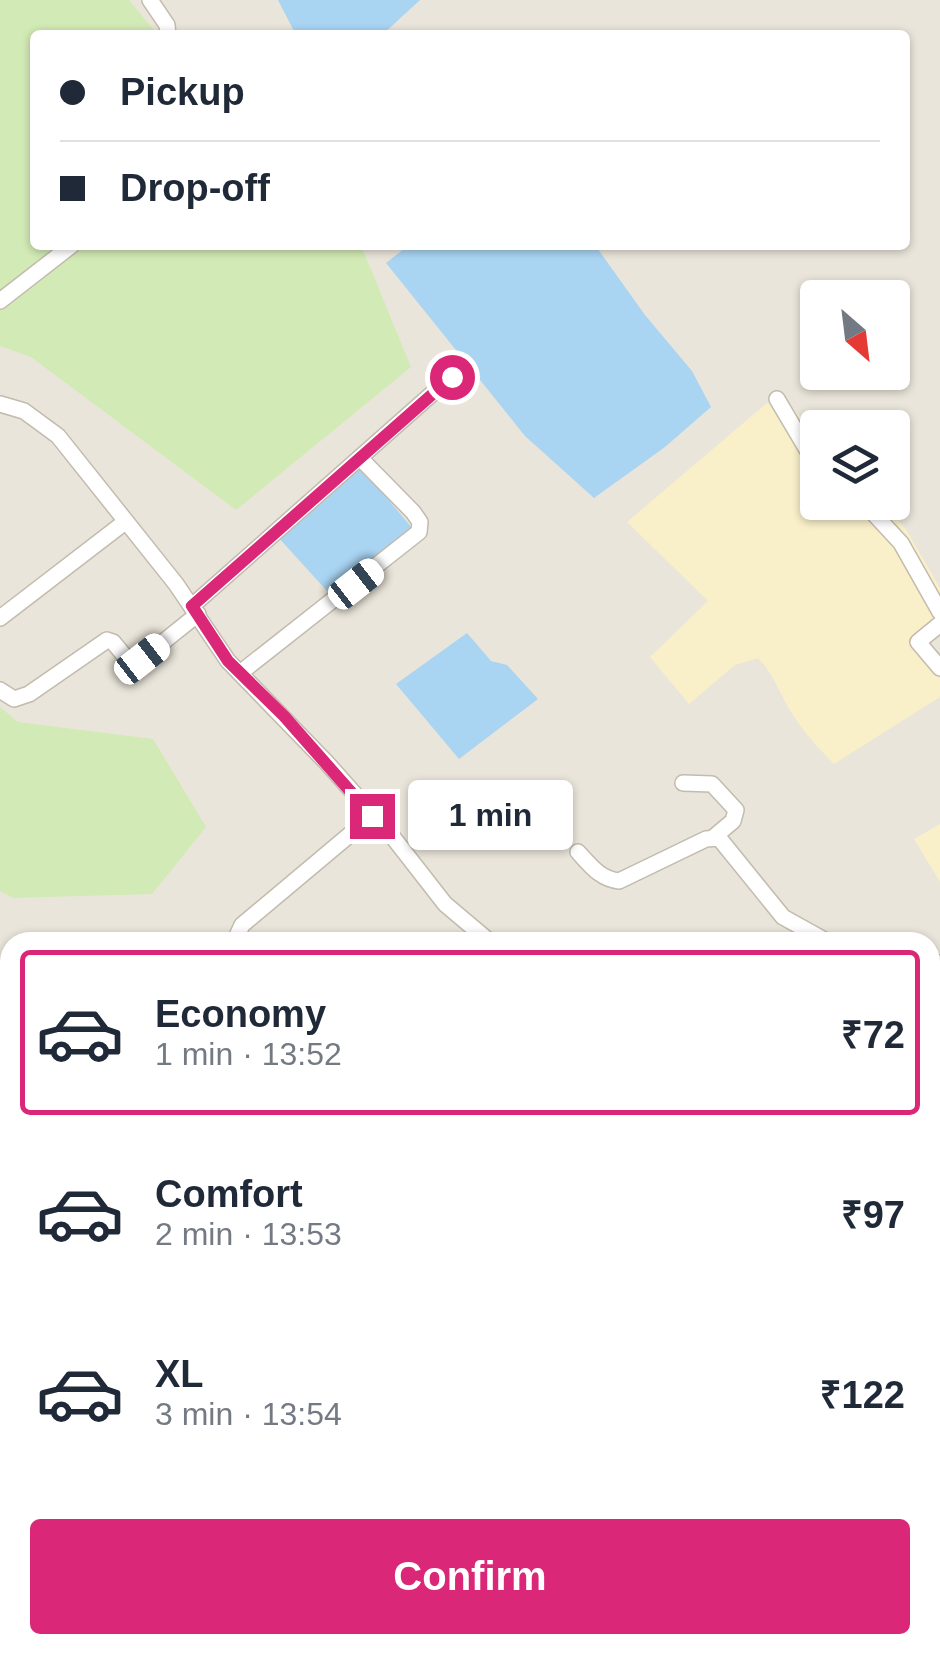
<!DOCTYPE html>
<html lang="en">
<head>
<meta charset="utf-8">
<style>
	:root { --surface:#fff; --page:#f6f6f7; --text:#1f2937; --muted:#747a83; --line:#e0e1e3; --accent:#db2777 }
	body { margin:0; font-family:Arial,sans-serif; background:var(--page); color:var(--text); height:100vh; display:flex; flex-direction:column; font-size:38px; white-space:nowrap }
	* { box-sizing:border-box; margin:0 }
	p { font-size:32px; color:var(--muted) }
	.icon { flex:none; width:55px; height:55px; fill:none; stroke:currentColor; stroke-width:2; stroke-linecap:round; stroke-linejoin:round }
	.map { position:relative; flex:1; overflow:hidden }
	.details { position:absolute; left:0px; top:932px; width:940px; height:722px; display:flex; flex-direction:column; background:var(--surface); border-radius:30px 30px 0 0; box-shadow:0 2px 8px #0004 }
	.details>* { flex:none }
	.hud { position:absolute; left:30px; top:30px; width:880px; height:220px; border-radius:10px; box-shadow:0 2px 8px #0004; display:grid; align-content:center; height:220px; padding:0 30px; background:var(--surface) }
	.needle { width:65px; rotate:152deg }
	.tools { position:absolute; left:800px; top:280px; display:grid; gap:20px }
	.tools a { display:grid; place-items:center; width:110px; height:110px; border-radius:10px; background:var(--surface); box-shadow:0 2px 8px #0004; font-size:50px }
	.end { position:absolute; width:45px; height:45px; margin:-22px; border:12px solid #db2777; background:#fff; box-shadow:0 0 0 5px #fff }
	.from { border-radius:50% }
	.bubble { position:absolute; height:70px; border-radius:10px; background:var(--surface); box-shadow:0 2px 8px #0004; font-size:32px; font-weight:700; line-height:70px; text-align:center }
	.car { position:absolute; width:30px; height:60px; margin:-30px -15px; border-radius:12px; box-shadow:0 0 8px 2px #0007; background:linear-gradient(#fff 24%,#345 0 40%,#fff 0 76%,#345 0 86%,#fff 0) }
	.hud b { display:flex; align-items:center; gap:35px; height:95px; font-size:38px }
	.hud b+b { border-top:2px solid var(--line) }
	.hud i { width:25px; height:25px; background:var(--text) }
	ul { padding:18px 0 0; list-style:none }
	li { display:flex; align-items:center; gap:30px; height:165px; margin:0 20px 15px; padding:0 10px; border:5px solid transparent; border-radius:10px }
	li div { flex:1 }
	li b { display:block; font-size:38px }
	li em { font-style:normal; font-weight:700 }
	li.active { border-color:var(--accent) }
	li>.icon { width:90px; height:90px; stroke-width:1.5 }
	.primary-button { display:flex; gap:20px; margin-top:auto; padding:20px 30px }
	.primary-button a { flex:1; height:115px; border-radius:10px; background:var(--accent); color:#fff; font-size:40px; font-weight:700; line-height:115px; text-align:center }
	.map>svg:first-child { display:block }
	.residential { fill:#eae5da; fill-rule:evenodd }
	.green { fill:#d2eab5 }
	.sand { fill:#f9efc9 }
	.water { fill:#a9d4f2 }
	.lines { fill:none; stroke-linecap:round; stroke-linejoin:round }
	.minor-casing { stroke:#c2bbae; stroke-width:18 }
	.minor { stroke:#fff; stroke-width:15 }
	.route { stroke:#db2777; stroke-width:12 }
</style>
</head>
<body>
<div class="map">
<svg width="940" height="1653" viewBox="0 0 940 1653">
	<rect width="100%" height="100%" fill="#f6f3ec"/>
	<path class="residential" d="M0,0h940v1653h-940zM35,35h870v210h-870zM818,298h74v74h-74zM818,428h74v74h-74zM10,942h920v703h-920z"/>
	<g class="green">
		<polygon points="0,0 129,0 158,35 35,35 35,245 358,245 363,250 411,367 236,510 31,357 0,346"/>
		<polygon points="0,707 18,722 153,739 206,827 152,894 13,898 0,891"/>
	</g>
	<g class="sand">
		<path d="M767,403l22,3 28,27 1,69 64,1 23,25 35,60v44l-14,12 14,17v36l-106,67c-18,-18 -33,-35 -46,-57 -10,-18 -15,-33 -30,-49l-23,7 -46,39 -39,-47 58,-56 -81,-79z"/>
		<polygon points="940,824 940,882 914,839"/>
	</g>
	<g class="water">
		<polygon points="278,0 420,0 382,35 296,35"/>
		<polygon points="409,245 595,245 645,315 692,371 711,407 665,447 594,498 525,436 386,263"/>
		<polygon points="360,466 412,528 328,592 277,536"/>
		<polygon points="467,633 491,661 507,665 538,699 459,759 396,684"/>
		<polygon points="0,975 10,984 10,1042 0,1052"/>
		<polygon points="544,1645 635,1645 627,1653 542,1653 539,1650"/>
		<polygon points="688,1645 778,1645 787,1653 680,1653"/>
	</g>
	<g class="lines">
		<g class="minor-casing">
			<g id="minor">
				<polyline points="150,0 167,25 168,35"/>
				<polyline points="0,301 72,245"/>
				<polyline points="777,399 809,453 818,460"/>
				<polyline points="0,404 24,411 58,436 176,584 228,661 327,763 392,836 445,904 490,942"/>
				<polyline points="863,502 901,543 940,612"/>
				<polyline points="192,606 451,377"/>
				<polyline points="0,618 125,522"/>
				<polyline points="940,624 918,642 940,668"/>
				<polyline points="240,673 419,532 420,522 413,512 360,458"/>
				<polyline points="0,690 14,699 29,694 107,640 113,642 128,660 142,659 198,614"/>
				<polyline points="683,783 712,784 736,810 733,821 714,837"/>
				<path d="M578,852c12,13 22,27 41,29l87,-42 13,-1 64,79 45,25"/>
				<polyline points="238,942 236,938 242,925 372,816"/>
				<polyline points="930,969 940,963"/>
				<polyline points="930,1101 940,1096"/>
				<polyline points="930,1146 940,1156"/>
				<polyline points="930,1248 940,1243"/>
				<polyline points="0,1283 10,1290"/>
				<polyline points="930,1450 940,1441"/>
				<polyline points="930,1594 940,1583"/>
				<polyline points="421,1645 433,1653"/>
				<polyline points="805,1645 813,1653"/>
				<polyline points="527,1652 528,1653"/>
				<polyline points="670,1653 679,1645"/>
				<polyline points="883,1653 889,1645"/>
			</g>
		</g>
		<use href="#minor" class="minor"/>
	</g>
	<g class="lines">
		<polyline class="route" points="372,816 284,716 228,661 192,606 452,377"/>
	</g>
</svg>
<div class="tools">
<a><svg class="needle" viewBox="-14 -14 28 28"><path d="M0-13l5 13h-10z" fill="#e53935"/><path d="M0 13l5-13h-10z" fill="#747a83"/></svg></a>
<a><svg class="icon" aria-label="layers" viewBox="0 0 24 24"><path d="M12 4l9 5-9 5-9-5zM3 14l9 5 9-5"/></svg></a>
</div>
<i class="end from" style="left:452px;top:377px"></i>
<i class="end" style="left:372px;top:816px"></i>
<div class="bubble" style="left:408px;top:780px;width:165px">1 min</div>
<i class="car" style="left:356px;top:584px;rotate:52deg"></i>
<i class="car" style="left:142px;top:659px;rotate:52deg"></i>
<div class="hud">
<b><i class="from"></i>Pickup</b>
<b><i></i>Drop-off</b>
</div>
<section class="details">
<ul>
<li class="active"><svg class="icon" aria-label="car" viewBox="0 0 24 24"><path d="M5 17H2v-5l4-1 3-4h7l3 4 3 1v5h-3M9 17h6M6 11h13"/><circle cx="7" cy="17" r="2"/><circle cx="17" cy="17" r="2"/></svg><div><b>Economy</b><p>1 min · 13:52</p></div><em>₹72</em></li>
<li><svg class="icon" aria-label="car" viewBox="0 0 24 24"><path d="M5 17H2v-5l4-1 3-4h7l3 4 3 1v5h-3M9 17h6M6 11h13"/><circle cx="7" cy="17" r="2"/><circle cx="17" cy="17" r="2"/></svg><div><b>Comfort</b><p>2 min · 13:53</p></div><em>₹97</em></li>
<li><svg class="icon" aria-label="car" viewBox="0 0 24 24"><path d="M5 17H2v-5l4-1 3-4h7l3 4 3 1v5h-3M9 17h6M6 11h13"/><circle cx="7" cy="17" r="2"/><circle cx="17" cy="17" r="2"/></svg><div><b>XL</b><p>3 min · 13:54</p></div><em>₹122</em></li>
</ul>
<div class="primary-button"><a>Confirm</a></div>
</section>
</div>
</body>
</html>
